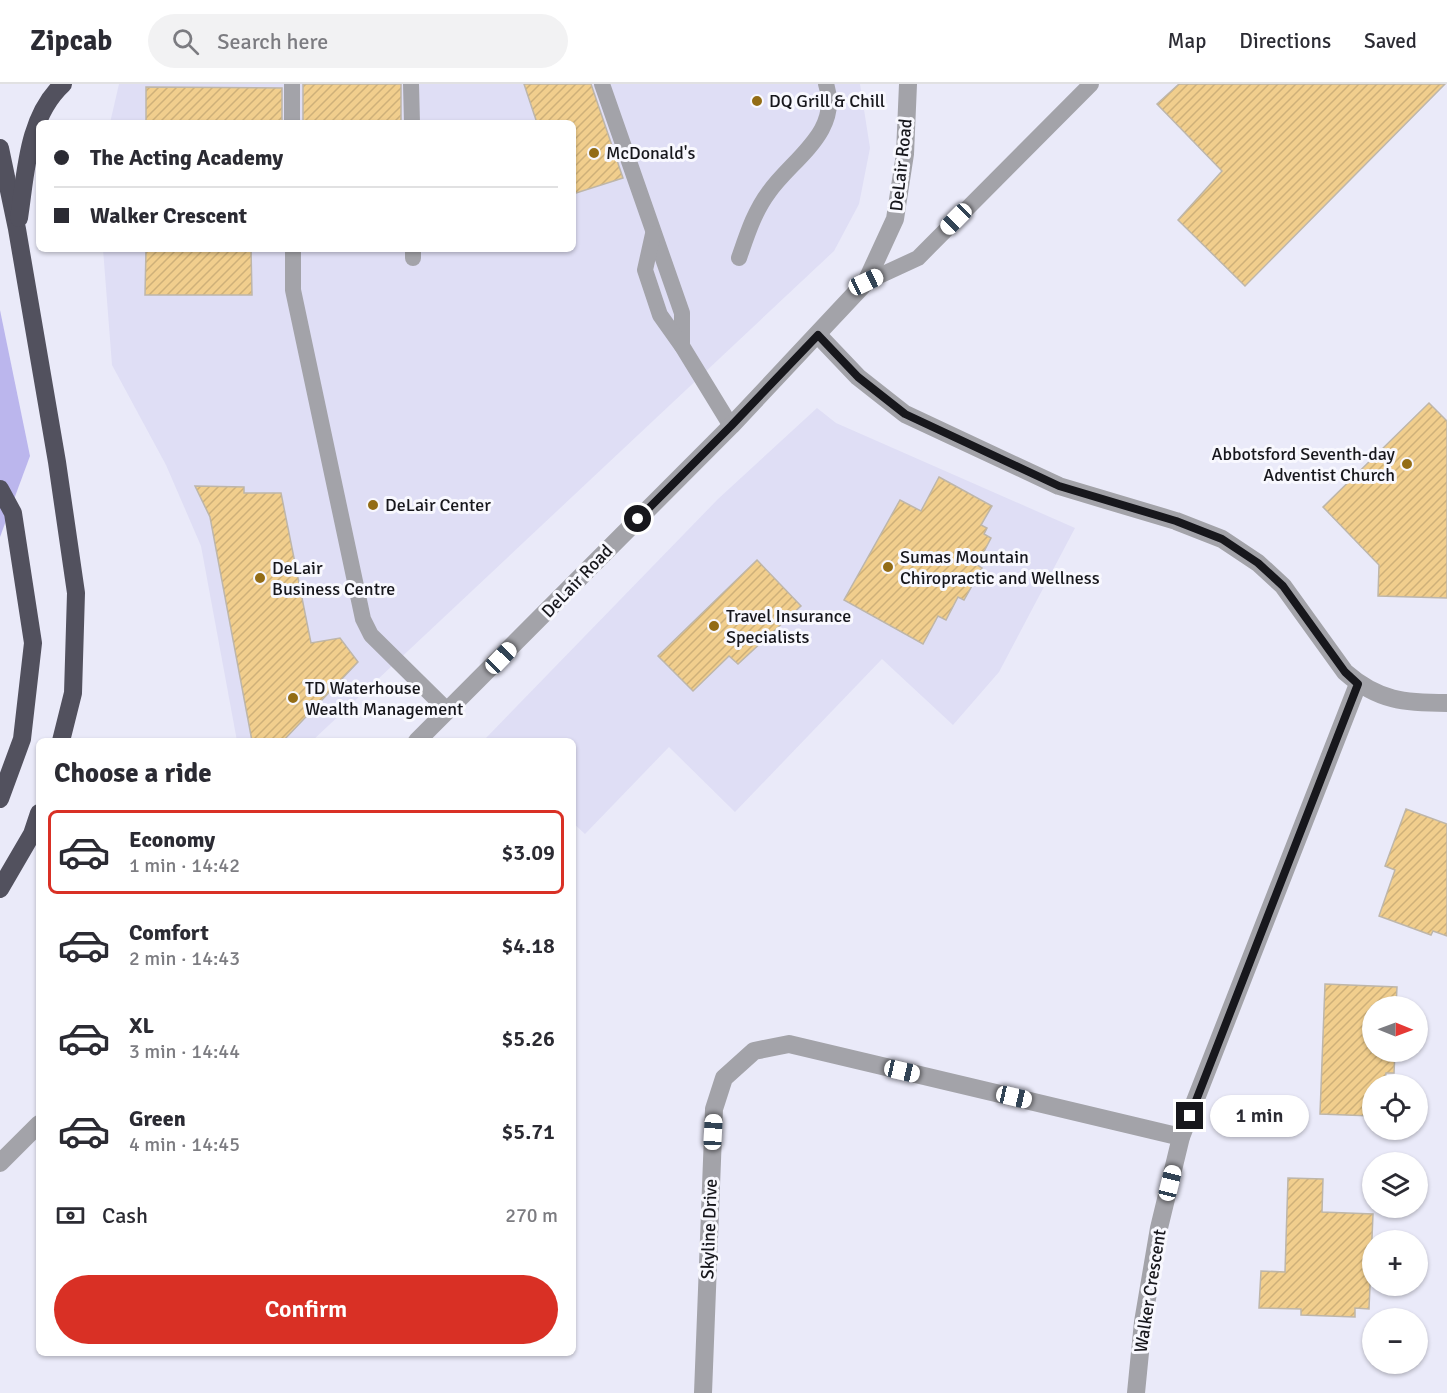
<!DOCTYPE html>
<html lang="en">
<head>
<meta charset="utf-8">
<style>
	:root { --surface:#fff; --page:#f2f2f3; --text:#2b2b33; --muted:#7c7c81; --line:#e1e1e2; --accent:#d93025 }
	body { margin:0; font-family:Signika,sans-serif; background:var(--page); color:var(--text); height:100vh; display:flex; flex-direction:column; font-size:22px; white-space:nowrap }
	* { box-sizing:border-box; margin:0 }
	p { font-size:20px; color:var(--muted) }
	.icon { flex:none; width:33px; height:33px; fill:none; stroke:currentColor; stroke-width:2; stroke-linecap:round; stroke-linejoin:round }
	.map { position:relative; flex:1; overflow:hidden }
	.sheet { position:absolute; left:36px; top:654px; width:540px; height:618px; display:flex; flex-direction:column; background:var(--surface); border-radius:9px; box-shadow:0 2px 4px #0004 }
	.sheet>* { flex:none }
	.hud { position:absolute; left:36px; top:36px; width:540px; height:132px; border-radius:9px; box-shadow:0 2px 4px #0004; display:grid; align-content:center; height:132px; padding:0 18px; background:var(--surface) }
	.needle { width:39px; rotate:91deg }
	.controls { position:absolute; left:1362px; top:912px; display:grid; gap:12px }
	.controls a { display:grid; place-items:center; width:66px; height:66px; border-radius:50%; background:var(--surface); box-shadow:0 2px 4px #0004; font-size:30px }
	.end { position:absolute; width:27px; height:27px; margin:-14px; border:8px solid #17171c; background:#fff; box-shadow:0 0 0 3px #fff }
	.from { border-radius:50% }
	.bubble { position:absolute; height:42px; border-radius:21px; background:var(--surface); box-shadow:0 2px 4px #0004; font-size:20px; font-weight:600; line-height:42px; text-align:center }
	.car { position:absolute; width:18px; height:36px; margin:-18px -9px; border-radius:8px; box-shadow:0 0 4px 2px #0007; background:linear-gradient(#fff 24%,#345 0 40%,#fff 0 76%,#345 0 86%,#fff 0) }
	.hud b { display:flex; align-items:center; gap:21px; height:57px; font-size:22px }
	.hud b+b { border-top:2px solid var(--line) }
	.hud i { width:15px; height:15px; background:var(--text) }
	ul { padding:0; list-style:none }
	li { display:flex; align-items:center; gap:18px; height:84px; margin:0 12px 9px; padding:0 6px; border:3px solid transparent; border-radius:9px }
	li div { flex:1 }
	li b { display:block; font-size:22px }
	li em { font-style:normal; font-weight:600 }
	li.active { border-color:var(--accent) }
	li>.icon { width:54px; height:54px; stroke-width:1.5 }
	h2 { padding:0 18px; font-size:27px; line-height:72px }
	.pay { display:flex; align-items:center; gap:15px; height:66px; padding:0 18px; font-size:22px }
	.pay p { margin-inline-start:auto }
	.primary-button { display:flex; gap:12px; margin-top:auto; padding:12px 18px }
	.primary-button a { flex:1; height:69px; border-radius:36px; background:var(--accent); color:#fff; font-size:24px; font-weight:600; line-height:69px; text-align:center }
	header { display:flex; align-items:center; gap:36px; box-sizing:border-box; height:84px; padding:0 30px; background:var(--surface); border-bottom:2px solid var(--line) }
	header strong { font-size:28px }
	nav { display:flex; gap:33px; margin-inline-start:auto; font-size:21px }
	.search { width:420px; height:54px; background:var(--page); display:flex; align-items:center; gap:15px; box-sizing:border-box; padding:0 21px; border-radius:33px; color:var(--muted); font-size:22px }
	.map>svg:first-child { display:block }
	.built { fill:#dfdef5 }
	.green { fill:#bbb6ed }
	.building { fill:url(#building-hatch); stroke:#beb6a9; stroke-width:1.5 }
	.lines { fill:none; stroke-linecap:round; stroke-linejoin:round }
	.service { stroke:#a3a3a9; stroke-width:16 }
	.minor { stroke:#a3a3a9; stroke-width:18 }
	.tertiary { stroke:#a3a3a9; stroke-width:18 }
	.motorway { stroke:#52515e; stroke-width:18 }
	.route { stroke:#17171c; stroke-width:8 }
	.poi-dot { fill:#936c15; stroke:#f8f8fe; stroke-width:2 }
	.labels { text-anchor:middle; stroke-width:6; stroke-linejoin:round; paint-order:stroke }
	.poi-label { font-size:18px; fill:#17171c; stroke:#f8f8fe; text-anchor:start }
	.street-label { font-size:18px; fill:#17171c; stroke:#f8f8fe }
</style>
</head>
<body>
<header>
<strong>Zipcab</strong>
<div class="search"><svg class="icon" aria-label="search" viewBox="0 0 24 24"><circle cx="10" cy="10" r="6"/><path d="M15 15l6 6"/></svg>Search here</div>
<nav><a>Map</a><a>Directions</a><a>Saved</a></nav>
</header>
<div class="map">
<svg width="1447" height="1309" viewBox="0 0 1447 1309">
	<defs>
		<pattern id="building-hatch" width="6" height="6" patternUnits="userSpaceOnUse" patternTransform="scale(1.5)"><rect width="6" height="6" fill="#f1ce8d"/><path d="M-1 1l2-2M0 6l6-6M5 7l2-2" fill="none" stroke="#ceb079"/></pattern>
	</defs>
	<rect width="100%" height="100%" fill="#eaeaf9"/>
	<g class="built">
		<polygon points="119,0 860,0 870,64 859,120 834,167 312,657 237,657 201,462 166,381 112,281 103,165 573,165 573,39 110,39"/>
		<polygon points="817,324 836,339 1075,444 999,588 953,641 882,575 735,728 669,663 585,750 573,739 573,657 489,657 486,654 718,415"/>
	</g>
	<polygon class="green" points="0,226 30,372 0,453"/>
	<g class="building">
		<rect x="303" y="0" width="98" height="39"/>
		<polygon points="524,0 591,0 623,94 573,110 573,39 537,39"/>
		<polygon points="1179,0 1445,0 1245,202 1178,136 1222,87 1157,20"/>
		<polygon points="146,3 282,4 282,39 146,39"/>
		<polygon points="146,165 251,165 252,211 145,211"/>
		<polygon points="1429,319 1447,337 1447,514 1378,512 1379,481 1323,423"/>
		<polygon points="939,393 992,422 981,441 987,444 984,450 991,454 977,481 982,484 964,516 958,513 946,536 938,532 923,560 844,516 900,416 921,427"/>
		<polygon points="195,402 244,403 244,409 281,409 311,559 340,554 358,578 283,657 252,657 210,433"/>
		<polygon points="757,476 801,522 738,580 729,572 693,607 658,572"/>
		<polygon points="1406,725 1447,740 1447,852 1433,847 1431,851 1379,832 1395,786 1385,782"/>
		<polygon points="1325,900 1397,903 1396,922 1372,922 1372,968 1395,968 1394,989 1386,989 1385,1000 1372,1000 1372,1032 1320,1030"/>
		<polygon points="1288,1094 1323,1095 1322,1128 1373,1130 1369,1225 1355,1224 1355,1233 1301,1231 1301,1225 1259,1224 1261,1187 1285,1188"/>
	</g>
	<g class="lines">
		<g class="service">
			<polyline points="292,0 292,39"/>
			<polyline points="411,0 412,39"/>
			<polyline points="602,0 682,229 682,262"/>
			<polyline points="653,150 645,186 660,231 682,262 731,342"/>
			<polyline points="293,165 293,206 363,535 371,551 447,626"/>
			<polyline points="413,174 413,165"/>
			<path d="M739,174c8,-23 15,-46 30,-66 23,-33 73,-60 57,-108"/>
			<polyline points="866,198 918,174 1091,0"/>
		</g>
		<g class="minor">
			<path d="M818,251l40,42 47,37 154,72 117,35 46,18 36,24 25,23 62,86c33,29 60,31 102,31"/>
			<polyline points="703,1309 714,1025 724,994 754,967 789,960 1181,1053"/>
			<polyline points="1136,1309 1143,1238 1159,1144 1181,1053 1358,600"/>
		</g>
		<g class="tertiary">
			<polyline points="417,657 731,342 866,198 895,135 905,70 908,0"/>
			<polyline points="0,1079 39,1040"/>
		</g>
		<g class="motorway">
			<polyline points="0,64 17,145 57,378 76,509 73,609 61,657"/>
			<path d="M19,134c7,-45 8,-101 44,-134"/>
			<polyline points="0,405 13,429 33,559 22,655 0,715"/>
			<polyline points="0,805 32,750 39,729"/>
		</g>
	</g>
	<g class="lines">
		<polyline class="route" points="638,435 731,342 818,251 858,293 905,330 1059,402 1176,437 1222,455 1258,479 1283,502 1345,588 1358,600 1190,1032"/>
	</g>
	<g class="poi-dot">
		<circle cx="757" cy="17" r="6"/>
		<circle cx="594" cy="69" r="6"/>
		<circle cx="1407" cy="380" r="6"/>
		<circle cx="373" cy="421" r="6"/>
		<circle cx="888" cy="483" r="6"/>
		<circle cx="260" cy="494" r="6"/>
		<circle cx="714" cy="542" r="6"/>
		<circle cx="293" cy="614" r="6"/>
	</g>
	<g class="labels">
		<g class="poi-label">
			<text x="769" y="23">DQ Grill &amp; Chill</text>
			<text x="606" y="75">McDonald's</text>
			<text x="1395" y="376" text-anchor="end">Abbotsford Seventh-day<tspan x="1395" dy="21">Adventist Church</tspan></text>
			<text x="385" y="427">DeLair Center</text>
			<text x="900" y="479">Sumas Mountain<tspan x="900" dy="21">Chiropractic and Wellness</tspan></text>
			<text x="272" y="490">DeLair<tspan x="272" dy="21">Business Centre</tspan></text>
			<text x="726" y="538">Travel Insurance<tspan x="726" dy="21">Specialists</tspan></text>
			<text x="305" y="610">TD Waterhouse<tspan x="305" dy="21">Wealth Management</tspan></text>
		</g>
		<g class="street-label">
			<text transform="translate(901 81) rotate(-84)" y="6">DeLair Road</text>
			<text transform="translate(577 497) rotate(-46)" y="6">DeLair Road</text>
			<text transform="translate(709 1145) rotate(-88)" y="6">Skyline Drive</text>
			<text transform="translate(1150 1207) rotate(-81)" y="6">Walker Crescent</text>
		</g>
	</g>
</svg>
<div class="controls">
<a><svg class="needle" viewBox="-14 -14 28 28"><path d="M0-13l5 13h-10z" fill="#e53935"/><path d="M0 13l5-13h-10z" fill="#7c7c81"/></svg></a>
<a><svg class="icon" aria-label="locate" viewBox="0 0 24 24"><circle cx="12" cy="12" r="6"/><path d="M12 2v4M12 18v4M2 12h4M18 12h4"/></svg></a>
<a><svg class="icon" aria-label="layers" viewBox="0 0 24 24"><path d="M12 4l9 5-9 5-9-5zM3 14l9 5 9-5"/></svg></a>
<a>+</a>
<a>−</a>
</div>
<i class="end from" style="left:638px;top:435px"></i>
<i class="end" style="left:1190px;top:1032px"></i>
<div class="bubble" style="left:1210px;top:1011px;width:99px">1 min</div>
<i class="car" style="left:956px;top:135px;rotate:225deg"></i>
<i class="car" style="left:866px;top:198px;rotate:65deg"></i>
<i class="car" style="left:501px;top:574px;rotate:44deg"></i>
<i class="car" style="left:902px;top:987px;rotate:103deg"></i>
<i class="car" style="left:1014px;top:1013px;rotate:103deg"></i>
<i class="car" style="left:713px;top:1048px;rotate:3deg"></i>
<i class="car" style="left:1170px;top:1099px;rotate:14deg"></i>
<div class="hud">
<b><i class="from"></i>The Acting Academy</b>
<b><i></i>Walker Crescent</b>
</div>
<section class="sheet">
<h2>Choose a ride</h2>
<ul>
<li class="active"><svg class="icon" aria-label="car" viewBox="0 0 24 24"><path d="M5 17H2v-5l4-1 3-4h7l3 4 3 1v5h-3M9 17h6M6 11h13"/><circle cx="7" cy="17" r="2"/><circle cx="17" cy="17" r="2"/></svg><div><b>Economy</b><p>1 min · 14:42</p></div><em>$3.09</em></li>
<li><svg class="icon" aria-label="car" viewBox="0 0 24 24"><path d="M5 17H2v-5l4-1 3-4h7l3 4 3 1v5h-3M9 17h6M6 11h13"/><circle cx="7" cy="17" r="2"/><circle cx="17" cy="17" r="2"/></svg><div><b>Comfort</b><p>2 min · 14:43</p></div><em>$4.18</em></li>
<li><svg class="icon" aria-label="car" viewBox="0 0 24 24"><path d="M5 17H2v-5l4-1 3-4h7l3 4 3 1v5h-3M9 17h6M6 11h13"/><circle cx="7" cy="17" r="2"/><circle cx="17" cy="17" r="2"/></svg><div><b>XL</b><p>3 min · 14:44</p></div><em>$5.26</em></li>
<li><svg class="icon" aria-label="car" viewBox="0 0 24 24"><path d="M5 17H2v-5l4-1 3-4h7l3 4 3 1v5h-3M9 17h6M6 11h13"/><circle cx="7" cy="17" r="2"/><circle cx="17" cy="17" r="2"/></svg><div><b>Green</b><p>4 min · 14:45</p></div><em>$5.71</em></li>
</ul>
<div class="pay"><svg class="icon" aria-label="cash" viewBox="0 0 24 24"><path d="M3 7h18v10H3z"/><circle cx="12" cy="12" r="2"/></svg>Cash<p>270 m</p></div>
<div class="primary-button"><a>Confirm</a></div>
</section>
</div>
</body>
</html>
